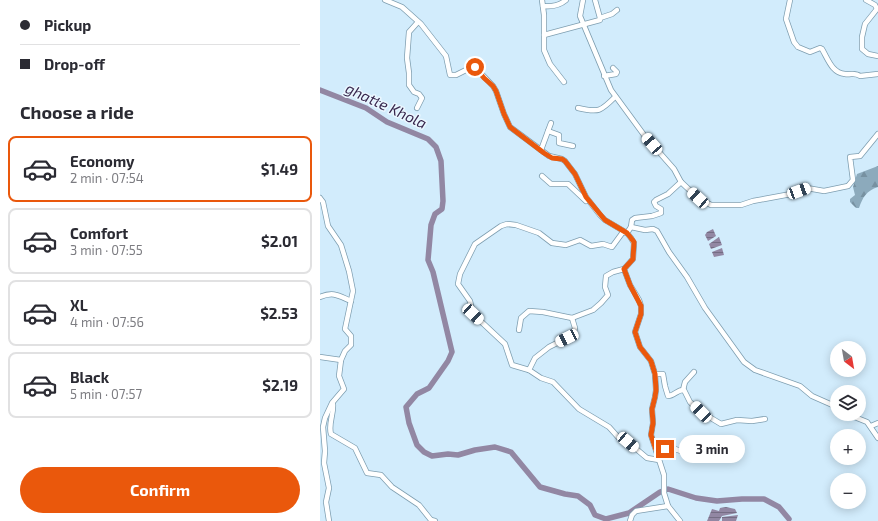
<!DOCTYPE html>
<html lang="en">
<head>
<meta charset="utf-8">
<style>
	:root { --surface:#fff; --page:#f7f7f7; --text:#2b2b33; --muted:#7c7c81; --line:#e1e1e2; --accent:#ea580c }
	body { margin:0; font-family:"Exo 2",sans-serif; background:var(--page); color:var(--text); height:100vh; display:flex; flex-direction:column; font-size:15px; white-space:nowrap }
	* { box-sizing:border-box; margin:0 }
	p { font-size:13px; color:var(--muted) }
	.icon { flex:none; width:22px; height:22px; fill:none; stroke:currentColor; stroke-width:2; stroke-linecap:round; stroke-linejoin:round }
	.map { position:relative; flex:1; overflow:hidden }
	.drawer { display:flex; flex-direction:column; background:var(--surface); width:320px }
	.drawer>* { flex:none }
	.hud { display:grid; align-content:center; height:88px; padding:0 20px; background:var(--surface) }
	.needle { width:26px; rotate:149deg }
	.tools { position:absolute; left:510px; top:341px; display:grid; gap:8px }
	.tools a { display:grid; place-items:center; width:36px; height:36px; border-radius:50%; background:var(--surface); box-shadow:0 2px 10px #0003; font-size:20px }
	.end { position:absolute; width:18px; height:18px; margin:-9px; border:5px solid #ea580c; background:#fff; box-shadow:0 0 0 2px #fff }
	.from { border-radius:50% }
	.bubble { position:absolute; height:28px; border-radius:14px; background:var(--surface); box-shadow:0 2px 10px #0003; font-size:13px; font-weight:700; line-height:28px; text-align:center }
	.car { position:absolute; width:12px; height:24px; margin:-12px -6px; border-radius:5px; box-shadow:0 0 3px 1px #0007; background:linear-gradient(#fff 24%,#345 0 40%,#fff 0 76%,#345 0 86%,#fff 0) }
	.hud b { display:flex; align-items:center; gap:14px; height:38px; font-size:15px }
	.hud b+b { border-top:1px solid var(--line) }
	.hud i { width:10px; height:10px; background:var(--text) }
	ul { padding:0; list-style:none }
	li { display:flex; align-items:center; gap:12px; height:66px; margin:0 8px 6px; padding:0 12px; border:2px solid var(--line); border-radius:8px }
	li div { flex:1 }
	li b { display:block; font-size:15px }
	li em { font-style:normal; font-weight:700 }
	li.active { border-color:var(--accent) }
	li>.icon { width:36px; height:36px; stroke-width:1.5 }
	h2 { padding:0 20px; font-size:18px; line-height:48px }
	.button { display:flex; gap:8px; margin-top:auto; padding:8px 20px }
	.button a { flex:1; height:46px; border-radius:24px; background:var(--accent); color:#fff; font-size:16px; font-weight:700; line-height:46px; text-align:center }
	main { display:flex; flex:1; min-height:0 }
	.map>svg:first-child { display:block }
	.forest { fill:url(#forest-firs) }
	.water { fill:url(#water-rules) }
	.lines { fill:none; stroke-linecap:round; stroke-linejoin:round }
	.river { stroke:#9287a3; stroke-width:5.5 }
	.minor-casing { stroke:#7e9eb0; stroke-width:6 }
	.minor { stroke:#fff; stroke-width:4.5 }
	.route { stroke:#ea580c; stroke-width:5 }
	.labels { text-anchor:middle; stroke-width:3; stroke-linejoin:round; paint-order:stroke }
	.water-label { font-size:15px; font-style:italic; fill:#37264d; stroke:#eaf7ff }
</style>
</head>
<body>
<main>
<section class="drawer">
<div class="hud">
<b><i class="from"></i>Pickup</b>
<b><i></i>Drop-off</b>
</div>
<h2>Choose a ride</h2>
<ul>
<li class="active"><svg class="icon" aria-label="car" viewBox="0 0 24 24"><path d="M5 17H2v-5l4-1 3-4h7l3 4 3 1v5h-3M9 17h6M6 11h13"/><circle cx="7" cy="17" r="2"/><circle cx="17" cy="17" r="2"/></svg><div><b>Economy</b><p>2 min · 07:54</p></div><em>$1.49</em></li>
<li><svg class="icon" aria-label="car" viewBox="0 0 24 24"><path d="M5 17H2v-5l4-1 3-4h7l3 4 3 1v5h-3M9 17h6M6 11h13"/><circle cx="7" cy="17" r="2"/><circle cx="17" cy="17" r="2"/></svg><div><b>Comfort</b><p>3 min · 07:55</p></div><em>$2.01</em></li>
<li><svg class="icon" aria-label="car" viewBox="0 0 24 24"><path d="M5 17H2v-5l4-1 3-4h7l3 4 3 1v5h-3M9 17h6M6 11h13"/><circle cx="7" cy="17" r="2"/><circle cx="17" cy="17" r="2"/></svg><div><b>XL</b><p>4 min · 07:56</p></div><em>$2.53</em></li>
<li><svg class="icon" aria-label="car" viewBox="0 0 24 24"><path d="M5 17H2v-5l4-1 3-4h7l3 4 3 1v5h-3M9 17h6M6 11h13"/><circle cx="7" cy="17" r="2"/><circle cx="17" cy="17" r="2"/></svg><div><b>Black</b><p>5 min · 07:57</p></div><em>$2.19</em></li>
</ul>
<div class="button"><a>Confirm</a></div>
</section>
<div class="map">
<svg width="558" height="521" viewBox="0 0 558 521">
	<defs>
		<pattern id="forest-firs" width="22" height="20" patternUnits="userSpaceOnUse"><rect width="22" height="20" fill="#8caabc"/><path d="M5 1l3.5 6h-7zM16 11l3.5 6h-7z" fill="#7791a1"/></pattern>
		<pattern id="water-rules" width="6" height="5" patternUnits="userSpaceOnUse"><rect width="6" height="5" fill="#9287a3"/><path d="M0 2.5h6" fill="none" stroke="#756d84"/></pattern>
	</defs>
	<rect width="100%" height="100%" fill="#d2ecfc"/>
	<path class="forest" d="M558,166v21c-12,4 -15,10 -19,21h-3l-6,-6v-3l5,-4 -2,-8 4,-13z"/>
	<g class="water">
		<polygon points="393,229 396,236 388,241 385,235 387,232"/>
		<polygon points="399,237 402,245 391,249 389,244"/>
		<polygon points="402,248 404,255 394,257 392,252"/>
		<polygon points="406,507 415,509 417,513 402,516 399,521 387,521 392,509 399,511 400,508"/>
		<polygon points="418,515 416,521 402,521 402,517"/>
	</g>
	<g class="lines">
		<polyline class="river" points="0,90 46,108 67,122 108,139 116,147 121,161 123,201 122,209 115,214 111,225 108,260 113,272 132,352 128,361 109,388 97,394 86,407 89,423 97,445 104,452 112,456 128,454 138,455 155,450 175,447 191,452 220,487 245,494 258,496 270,505 275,515 286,519 309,513 340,492 348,489 376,498 397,501 422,499 444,499 459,507 469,519"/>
		<g class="minor-casing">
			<g id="minor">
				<polyline points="65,0 82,7 101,24 126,56 130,75 136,75 154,66 173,86 176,91 184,114 190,127 229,156 242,159 245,161 255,174 266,197 280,215 285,220 307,233 311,238 314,243 313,259 304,269 310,285 319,300 321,306 321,314 315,332 320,347 331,361 335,374 336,390 335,397 332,409 333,423 331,435 344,475 344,493 348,506 360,521"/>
				<polyline points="222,0 224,15 224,50 230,64 244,82"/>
				<polyline points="263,0 260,16 291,90 324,135 354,169 361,182 348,194 336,200 334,202 336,206 341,209 341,213 332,216 315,218 312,220 311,227 307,233 303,232 292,247 283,244 271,246 260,240 246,245 232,243 219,233 196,225 187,224 181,226 155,244 140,274 138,284 150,301 153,314 185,344 192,365 209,370 221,378 233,382 259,409 289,427 298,437 308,442 327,458 339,460"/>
				<polyline points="275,0 280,18"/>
				<path d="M470,0l-4,19 8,23 4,5 12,5 10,-4 2,1c6,10 10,24 23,25 6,1 10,-2 15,2l18,-2"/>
				<polyline points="546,0 555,5 557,9 545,24 542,37 542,49 548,54 558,56"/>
				<path d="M223,6c9,1 16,0 23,-6"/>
				<polyline points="224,35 280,20 280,18 292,14 297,10"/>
				<polyline points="284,76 296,74 297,72 293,68"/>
				<polyline points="97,108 102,98 99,94 94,92 89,85 89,73 87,58 89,32 98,22"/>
				<path d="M258,108c21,5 23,3 37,-11"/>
				<polyline points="228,131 239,135 239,143 253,146"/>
				<polyline points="221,150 231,123"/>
				<polyline points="222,176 231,184 248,184 266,201"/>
				<polyline points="361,182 378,198 391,205 421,205 433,201 471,194 487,188 504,191 528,186 533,180 530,157 540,156 558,134"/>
				<polyline points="0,198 3,202 8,226 21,245 29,271 33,291 25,329 31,336 31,345 25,351 21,360 19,376 24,389 12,403 5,418 3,427 5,451 4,463 9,488 6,502 9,521"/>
				<polyline points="311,227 325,230 333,229 337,231 349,252 367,277 385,308 424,362 435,370 480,386 492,396 517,407"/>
				<path d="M0,297c14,-6 19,-1 31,4"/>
				<polyline points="199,330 201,318 209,311 223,312 252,318 273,310 281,303 288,295 285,287 286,276 293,272 304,269"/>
				<polyline points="0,357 21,360"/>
				<polyline points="209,370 215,358 229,347 253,335 255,328 252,318"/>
				<path d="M335,374h8l2,12 3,10c6,0 10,-7 16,-6l6,12 11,10 20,12 16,-4 15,1 13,-2"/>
				<polyline points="363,390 365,382 374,372"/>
				<path d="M13,404c1,10 -5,20 -2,30l24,14 12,25 14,2 11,12 27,18 12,15 4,1"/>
				<polyline points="527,414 547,422 558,438"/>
				<polyline points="551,426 558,423"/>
				<polyline points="336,450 355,449 387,460"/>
				<polyline points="310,521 312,515 316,511 348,506"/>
			</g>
		</g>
		<use href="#minor" class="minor"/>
	</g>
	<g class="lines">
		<polyline class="route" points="155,67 164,78 173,86 176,91 184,114 190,127 224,153 232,158 242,159 245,161 255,174 266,197 280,214 285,220 307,233 311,238 314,242 313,259 304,269 310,285 321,306 321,314 315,332 320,347 331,361 335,374 336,390 335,397 332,409 333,423 331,435 336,450 345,449"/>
	</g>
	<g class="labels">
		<g class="water-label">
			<text transform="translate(66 106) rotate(25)" y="5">ghatte Khola</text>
		</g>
	</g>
</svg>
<div class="tools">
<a><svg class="needle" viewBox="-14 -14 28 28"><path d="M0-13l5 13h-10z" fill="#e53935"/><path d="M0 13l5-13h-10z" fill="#7c7c81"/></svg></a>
<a><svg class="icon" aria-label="layers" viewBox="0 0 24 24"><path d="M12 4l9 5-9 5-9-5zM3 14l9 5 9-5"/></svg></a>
<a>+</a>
<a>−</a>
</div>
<i class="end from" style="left:155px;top:67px"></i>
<i class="end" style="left:345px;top:449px"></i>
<div class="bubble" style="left:359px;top:435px;width:66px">3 min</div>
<i class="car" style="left:332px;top:144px;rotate:319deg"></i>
<i class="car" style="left:479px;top:191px;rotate:70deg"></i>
<i class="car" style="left:378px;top:198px;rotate:312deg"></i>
<i class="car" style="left:153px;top:314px;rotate:133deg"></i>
<i class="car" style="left:247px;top:338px;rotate:244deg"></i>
<i class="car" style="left:381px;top:412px;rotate:315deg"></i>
<i class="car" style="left:308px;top:442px;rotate:131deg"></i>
</div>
</main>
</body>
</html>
